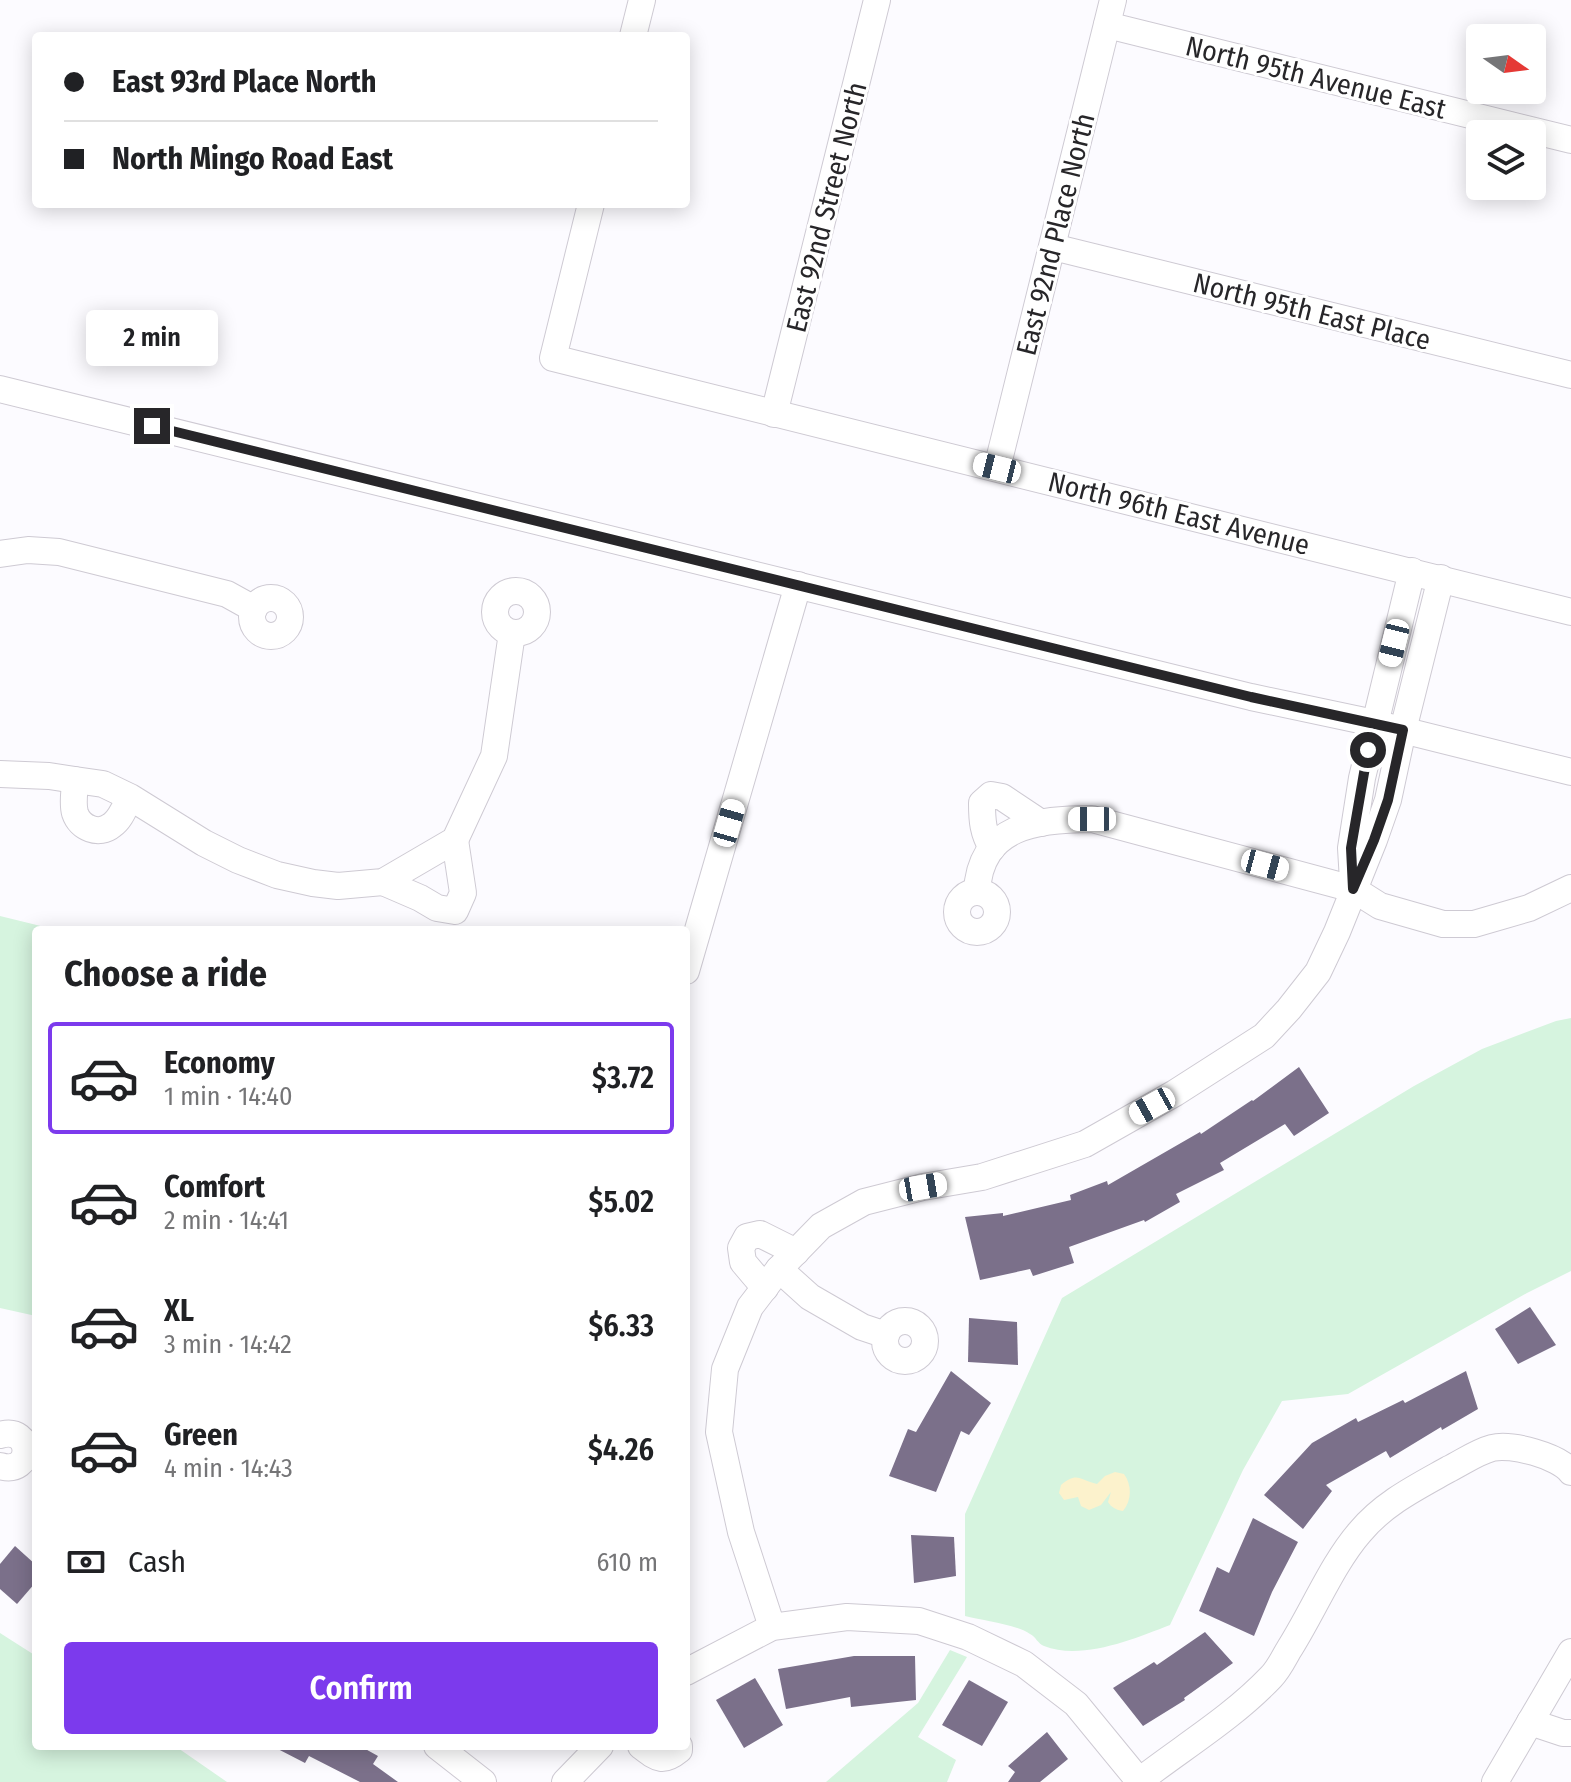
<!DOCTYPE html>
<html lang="en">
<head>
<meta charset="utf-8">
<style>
	:root { --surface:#fff; --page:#f2f2f2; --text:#202124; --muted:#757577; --line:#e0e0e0; --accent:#7c3aed }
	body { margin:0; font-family:"Fira Sans Condensed",sans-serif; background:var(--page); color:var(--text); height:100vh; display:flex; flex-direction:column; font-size:30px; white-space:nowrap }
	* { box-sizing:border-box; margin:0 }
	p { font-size:26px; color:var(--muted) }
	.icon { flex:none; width:44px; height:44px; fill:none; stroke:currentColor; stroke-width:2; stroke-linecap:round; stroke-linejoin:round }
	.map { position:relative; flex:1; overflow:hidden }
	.details { position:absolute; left:32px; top:926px; width:658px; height:824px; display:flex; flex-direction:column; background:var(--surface); border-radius:8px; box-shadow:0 4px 20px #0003 }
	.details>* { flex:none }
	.hud { position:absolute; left:32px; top:32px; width:658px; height:176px; border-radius:8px; box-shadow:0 4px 20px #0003; display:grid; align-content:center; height:176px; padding:0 32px; background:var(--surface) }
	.needle { width:52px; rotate:104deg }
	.fabs { position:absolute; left:1466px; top:24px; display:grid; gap:16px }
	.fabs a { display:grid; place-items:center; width:80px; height:80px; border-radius:8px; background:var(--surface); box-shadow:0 4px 20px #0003; font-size:40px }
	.end { position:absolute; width:36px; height:36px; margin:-18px; border:10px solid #272629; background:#fff; box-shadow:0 0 0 4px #fff }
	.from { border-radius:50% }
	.bubble { position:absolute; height:56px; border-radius:8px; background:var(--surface); box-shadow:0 4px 20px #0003; font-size:26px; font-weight:600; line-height:56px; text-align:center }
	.car { position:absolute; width:24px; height:48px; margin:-24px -12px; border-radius:10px; box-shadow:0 0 6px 2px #0007; background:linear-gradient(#fff 24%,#345 0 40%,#fff 0 76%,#345 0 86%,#fff 0) }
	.hud b { display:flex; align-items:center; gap:28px; height:76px; font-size:30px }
	.hud b+b { border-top:2px solid var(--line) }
	.hud i { width:20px; height:20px; background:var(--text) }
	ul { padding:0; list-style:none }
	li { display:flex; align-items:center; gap:24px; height:112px; margin:0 16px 12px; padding:0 16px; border:4px solid transparent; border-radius:8px }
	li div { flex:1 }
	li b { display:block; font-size:30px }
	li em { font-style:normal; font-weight:600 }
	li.active { border-color:var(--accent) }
	li>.icon { width:72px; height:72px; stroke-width:1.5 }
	h2 { padding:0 32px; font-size:36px; line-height:96px }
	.pay { display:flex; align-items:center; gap:20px; height:88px; padding:0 32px; font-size:30px }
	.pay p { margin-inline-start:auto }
	.primary-button { display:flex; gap:16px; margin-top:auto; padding:16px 32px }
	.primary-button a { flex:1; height:92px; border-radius:8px; background:var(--accent); color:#fff; font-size:32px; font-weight:600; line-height:92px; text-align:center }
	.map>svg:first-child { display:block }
	.green { fill:#d6f4df }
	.sand { fill:#fcf2cc }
	.building { fill:#7b708a }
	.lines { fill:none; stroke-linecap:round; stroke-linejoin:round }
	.minor-casing { stroke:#cecad3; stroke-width:28 }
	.minor { stroke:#fff; stroke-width:26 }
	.route { stroke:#272629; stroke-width:10 }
	.labels { text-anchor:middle; stroke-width:6; stroke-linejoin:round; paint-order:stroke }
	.street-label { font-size:28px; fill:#272629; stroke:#fff }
</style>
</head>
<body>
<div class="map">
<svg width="1571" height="1782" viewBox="0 0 1571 1782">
	<rect width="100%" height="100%" fill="#fcfbff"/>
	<g class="green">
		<polygon points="0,916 57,930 36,930 36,1316 0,1308"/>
		<path d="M1571,1018v253l-44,22 -179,101 -66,7 -39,69 -73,155c-36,14 -89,36 -126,21 -6,-2 -8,-9 -14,-12 -12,-9 -49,-14 -65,-18v-102l97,-216 352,-212 68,-37 74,-28z"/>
		<polygon points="0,1633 36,1656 36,1746 175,1746 227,1782 0,1782"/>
		<polygon points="950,1650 967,1657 918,1737 956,1760 947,1782 826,1782 918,1703"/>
	</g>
	<path class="sand" d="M1115,1472l9,2c8,11 8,26 -1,37 -7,-1 -12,-4 -15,-9l3,-10 -10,13 -12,5 -8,-4 -3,-9 -14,3 -5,-7 2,-8c16,-14 19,-5 36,-1l8,-8z"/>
	<g class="building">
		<polygon points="1299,1067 1329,1113 1294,1136 1285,1124 1220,1163 1224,1170 1176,1194 1180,1202 1145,1222 1144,1220 1069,1247 1074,1263 1033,1276 1030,1269 980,1280 965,1217 1003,1213 1003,1216 1071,1200 1070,1195 1107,1181 1108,1185 1200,1132 1201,1134 1252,1100 1253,1101"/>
		<polygon points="1530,1307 1556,1345 1518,1364 1495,1329"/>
		<polygon points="969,1318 1017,1322 1018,1365 968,1362"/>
		<polygon points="951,1371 991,1403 969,1435 961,1431 936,1492 889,1476 908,1429 916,1432"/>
		<polygon points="1466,1371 1478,1409 1442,1430 1441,1427 1390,1458 1386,1451 1326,1485 1332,1491 1303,1529 1264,1495 1312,1443 1356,1418 1358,1422 1403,1400 1405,1403"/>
		<polygon points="1253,1518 1298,1542 1272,1592 1254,1636 1199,1611 1217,1567 1229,1573"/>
		<polygon points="911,1535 954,1537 956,1576 914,1583"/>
		<polygon points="15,1546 36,1565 36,1582 17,1604 0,1589 0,1564"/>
		<polygon points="1205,1632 1233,1663 1184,1698 1185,1700 1143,1726 1113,1688 1154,1662 1157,1665"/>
		<polygon points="854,1656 915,1656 916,1700 851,1707 850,1697 786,1709 778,1669"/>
		<polygon points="755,1678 783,1725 744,1748 716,1700"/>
		<polygon points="969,1680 1008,1702 982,1746 942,1725"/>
		<polygon points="1047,1732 1068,1759 1040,1782 1008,1782 1015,1772 1008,1766"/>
		<polygon points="272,1746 360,1746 378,1756 373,1764 398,1782 360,1782 309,1756 305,1763"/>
	</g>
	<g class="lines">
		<g class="minor-casing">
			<g id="minor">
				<polyline points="1107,25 1571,140"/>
				<polyline points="633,36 642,0"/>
				<polyline points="591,204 553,358 1571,612"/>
				<polyline points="1053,247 1571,375"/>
				<polyline points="0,389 1251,697 1374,723 1571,772"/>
				<polyline points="774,414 877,0"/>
				<polyline points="997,468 1113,0"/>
				<polyline points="0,554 28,550 59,552 227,594 254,609"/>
				<circle cx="516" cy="612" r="21"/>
				<circle cx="271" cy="617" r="19"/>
				<polyline points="0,774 49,776 75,780"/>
				<path d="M130,797c-5,9 -9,22 -18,28 -13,11 -32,3 -37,-12 -3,-10 0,-23 0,-33l28,4 27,13 74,46 34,17 39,15 36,8 25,3 45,-4 72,-42 39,-84 18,-123"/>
				<path d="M992,848c-9,-15 -10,-27 -10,-45l9,-8 11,2 39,26"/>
				<polyline points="1353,881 1351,848 1362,778 1412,571"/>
				<polyline points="383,882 420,898 437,908 455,911 463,893 455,840"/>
				<circle cx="977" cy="912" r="20"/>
				<path d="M977,892c3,-67 61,-73 115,-73l261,70 27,17 63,18h31l55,-16 42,-20"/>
				<polyline points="686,971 798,585"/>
				<polyline points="779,1269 810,1297 862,1327 886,1335"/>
				<polyline points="765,1288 743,1262 741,1248 747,1237 760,1234 796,1252"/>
				<circle cx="905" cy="1341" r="20"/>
				<path d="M0,1435c34,-10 34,41 0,31"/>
				<polyline points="772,1627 741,1532 719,1432 725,1369 750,1307 779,1269 821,1226 864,1202 923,1187 982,1177 1085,1144 1175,1093 1264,1036 1289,1009 1318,972 1337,932 1374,840 1388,800 1403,730 1441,578"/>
				<polyline points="686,1672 772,1627 847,1617 919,1621 968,1637 1024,1664 1076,1704 1140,1782"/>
				<polyline points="1530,1722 1563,1733 1571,1733"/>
				<polyline points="437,1746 483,1782"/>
				<path d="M641,1746c16,12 21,18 38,4v-4"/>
				<polyline points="565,1782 600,1746"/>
				<path d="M1138,1782c45,-35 94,-64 133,-105 7,-7 12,-17 17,-26 24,-37 44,-87 72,-119 24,-29 57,-45 89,-63 14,-7 28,-17 43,-21 19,-5 67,8 79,24"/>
				<polyline points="1495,1782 1571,1652"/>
			</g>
		</g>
		<use href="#minor" class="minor"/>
	</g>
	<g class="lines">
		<polyline class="route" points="152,426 1251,697 1403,730 1388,800 1374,840 1353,889 1351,848 1368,750"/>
	</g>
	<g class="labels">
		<g class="street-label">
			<text transform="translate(1316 77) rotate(14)" y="10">North 95th Avenue East</text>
			<text transform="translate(826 207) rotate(-76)" y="10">East 92nd Street North</text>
			<text transform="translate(1055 234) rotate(-76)" y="10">East 92nd Place North</text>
			<text transform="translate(1312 311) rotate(14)" y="10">North 95th East Place</text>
			<text transform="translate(1179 513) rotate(14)" y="10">North 96th East Avenue</text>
		</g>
	</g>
</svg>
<div class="fabs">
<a><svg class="needle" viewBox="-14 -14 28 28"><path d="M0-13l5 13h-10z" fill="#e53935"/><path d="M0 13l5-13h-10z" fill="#757577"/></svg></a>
<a><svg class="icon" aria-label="layers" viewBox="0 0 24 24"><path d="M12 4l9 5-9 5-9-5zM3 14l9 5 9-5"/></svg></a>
</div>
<i class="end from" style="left:1368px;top:750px"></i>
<i class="end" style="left:152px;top:426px"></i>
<div class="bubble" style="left:86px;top:310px;width:132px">2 min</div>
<i class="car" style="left:997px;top:468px;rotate:284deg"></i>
<i class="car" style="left:1394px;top:643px;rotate:194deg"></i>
<i class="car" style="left:1092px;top:819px;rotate:270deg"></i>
<i class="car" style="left:729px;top:823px;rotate:16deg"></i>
<i class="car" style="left:1265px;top:865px;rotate:105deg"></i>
<i class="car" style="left:1152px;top:1106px;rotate:241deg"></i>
<i class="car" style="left:923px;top:1187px;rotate:80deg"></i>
<div class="hud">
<b><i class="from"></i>East 93rd Place North</b>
<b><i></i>North Mingo Road East</b>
</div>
<section class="details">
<h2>Choose a ride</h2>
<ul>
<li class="active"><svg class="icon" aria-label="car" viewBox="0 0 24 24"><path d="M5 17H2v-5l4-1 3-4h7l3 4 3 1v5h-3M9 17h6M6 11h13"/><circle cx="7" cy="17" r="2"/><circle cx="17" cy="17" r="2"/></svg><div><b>Economy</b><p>1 min · 14:40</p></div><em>$3.72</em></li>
<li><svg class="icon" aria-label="car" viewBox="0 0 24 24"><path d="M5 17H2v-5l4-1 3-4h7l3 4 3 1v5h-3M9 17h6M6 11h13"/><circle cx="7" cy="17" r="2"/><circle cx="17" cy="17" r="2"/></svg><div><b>Comfort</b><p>2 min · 14:41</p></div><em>$5.02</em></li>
<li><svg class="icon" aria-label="car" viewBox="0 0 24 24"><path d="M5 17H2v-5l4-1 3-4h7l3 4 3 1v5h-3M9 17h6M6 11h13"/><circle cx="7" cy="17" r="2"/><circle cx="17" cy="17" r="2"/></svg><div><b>XL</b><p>3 min · 14:42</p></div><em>$6.33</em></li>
<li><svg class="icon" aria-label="car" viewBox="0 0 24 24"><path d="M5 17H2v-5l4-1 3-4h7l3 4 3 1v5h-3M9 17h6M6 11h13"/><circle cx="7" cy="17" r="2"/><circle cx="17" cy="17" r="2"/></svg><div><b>Green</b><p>4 min · 14:43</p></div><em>$4.26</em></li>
</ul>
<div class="pay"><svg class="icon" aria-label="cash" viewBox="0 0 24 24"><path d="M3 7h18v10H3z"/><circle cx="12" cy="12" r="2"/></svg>Cash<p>610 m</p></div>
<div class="primary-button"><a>Confirm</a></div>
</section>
</div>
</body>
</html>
